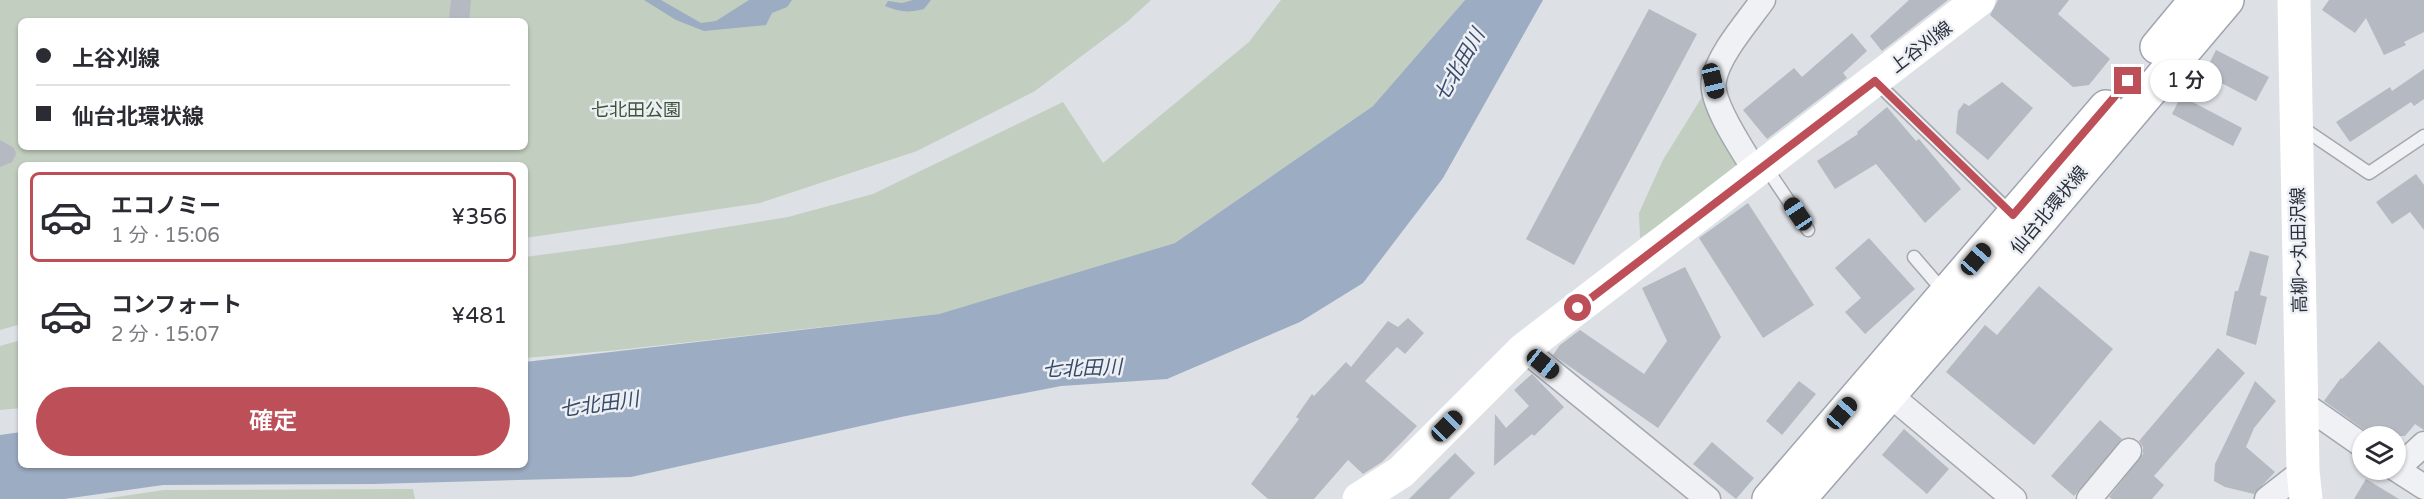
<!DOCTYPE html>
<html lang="ja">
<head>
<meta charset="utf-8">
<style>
	:root { --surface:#fff; --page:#f2f2f3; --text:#2b2b33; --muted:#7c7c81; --line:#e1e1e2; --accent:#bd4f58 }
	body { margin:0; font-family:"Varela Round","Noto Sans JP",sans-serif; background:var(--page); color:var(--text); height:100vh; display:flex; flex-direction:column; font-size:22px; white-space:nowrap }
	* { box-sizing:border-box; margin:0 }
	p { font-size:20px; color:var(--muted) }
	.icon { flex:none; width:33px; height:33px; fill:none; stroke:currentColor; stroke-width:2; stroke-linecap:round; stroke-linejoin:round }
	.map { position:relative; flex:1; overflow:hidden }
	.panel { position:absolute; left:18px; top:162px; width:510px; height:306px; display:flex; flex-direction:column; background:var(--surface); border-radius:9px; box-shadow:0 2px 4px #0004 }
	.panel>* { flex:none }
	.guide { position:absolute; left:18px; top:18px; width:510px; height:132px; border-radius:9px; box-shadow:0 2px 4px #0004; display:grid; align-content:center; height:132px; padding:0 18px; background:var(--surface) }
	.tools { position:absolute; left:2352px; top:426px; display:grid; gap:12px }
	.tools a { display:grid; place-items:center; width:54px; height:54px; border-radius:50%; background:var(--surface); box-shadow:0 2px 4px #0004; font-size:30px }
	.end { position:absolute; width:27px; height:27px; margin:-14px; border:8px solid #bd4f58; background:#fff; box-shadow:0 0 0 3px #fff }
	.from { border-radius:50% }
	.bubble { position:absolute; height:42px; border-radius:21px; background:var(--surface); box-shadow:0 2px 4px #0004; font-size:20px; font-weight:600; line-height:42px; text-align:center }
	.car { position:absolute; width:18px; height:36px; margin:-18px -9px; border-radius:8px; box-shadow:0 0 4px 2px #0007; background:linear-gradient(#222 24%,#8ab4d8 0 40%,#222 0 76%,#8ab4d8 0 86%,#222 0) }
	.guide b { display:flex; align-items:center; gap:21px; height:57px; font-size:22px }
	.guide b+b { border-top:2px solid var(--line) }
	.guide i { width:15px; height:15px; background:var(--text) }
	ul { padding:10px 0 0; list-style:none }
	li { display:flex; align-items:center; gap:18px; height:90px; margin:0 12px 9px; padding:0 6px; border:3px solid transparent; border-radius:9px }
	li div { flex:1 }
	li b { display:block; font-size:22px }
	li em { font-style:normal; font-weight:600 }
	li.current { border-color:var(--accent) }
	li>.icon { width:54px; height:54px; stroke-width:1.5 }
	.primary-button { display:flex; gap:12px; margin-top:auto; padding:12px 18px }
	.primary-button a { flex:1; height:69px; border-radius:36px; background:var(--accent); color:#fff; font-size:24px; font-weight:600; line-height:69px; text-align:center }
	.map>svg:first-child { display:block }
	.green { fill:#c2cebf; fill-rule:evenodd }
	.water { fill:#9cacc2 }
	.building { fill:#b5b9c1 }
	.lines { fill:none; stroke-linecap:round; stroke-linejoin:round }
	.lane-casing { stroke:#a3a7ae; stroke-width:15 }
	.street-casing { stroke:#a3a7ae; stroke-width:27 }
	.primary-casing { stroke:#9ea4b0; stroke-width:36 }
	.lane { stroke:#f0f1f4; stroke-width:12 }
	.street { stroke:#f0f1f4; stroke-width:24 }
	.secondary { stroke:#fff; stroke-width:33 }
	.primary { stroke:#fff; stroke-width:33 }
	.route { stroke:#bd4f58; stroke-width:8 }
	.labels { text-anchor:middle; stroke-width:5; stroke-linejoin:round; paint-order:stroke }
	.street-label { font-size:18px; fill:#292e3a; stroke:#eceff3 }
	.park-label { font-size:18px; fill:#3b5438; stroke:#eceff3 }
	.water-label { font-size:20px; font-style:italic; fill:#384a69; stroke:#eceff3 }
</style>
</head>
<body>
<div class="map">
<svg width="2424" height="499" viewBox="0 0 2424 499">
	<rect width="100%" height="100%" fill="#dde0e5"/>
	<g class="green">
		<path d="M0,0h1151l-24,22 -92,69 -118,60 -157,52 -235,35v-73h-504v159l-21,6zM21,21h504v126h-504z"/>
		<polygon points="1281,0 1465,0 1373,106 1175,243 939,314 618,350 525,358 525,257 616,245 788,217 873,194 1063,102 1103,163 1249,42"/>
		<polygon points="1702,97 1739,157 1737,174 1640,238 1639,213 1663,160"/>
		<polygon points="21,340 21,408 0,410 0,346"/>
		<polygon points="413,489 415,499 103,499 164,490"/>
	</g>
	<g class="water">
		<polygon points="644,0 661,0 701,23 716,21 749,0 792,0 787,7 772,13 766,25 704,31 676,20"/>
		<path d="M913,0h18l-7,9c-15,4 -25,3 -39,-3l3,-5 14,2z"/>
		<polygon points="1465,0 1543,0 1443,178 1363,283 1300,322 1167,379 1061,386 901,417 631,477 373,484 163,485 64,499 0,499 0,435 21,432 21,465 525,465 525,362 939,314 1175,243 1373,106"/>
	</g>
	<g class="building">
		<polygon points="451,0 471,0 469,21 449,19"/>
		<polygon points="1909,0 1948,0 1882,51 1870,36"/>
		<polygon points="1998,0 2069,0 2058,14 2110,59 2089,85 2073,87 1990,15"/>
		<polygon points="2329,0 2424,0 2424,32 2404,42 2406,45 2384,55 2366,18 2355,33 2322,10"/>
		<polygon points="1649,9 1697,34 1574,265 1526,239"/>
		<polygon points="1852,33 1867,51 1843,73 1847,78 1767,139 1743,110 1794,68 1802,77"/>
		<polygon points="2216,50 2269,77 2256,101 2204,74"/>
		<polygon points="2424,69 2424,99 2414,106 2411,102 2350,142 2336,122 2390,87 2392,91"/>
		<polygon points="2002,82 2033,108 1988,160 1956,133 1958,111 1964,103 1969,106"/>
		<polygon points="2181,96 2242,128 2233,146 2172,114"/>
		<polygon points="1887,107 1916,141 1919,139 1961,189 1925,223 1876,164 1835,189 1817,161 1858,134 1857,132"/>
		<polygon points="0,140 14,148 16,154 12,162 0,167"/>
		<polygon points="2416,174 2424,185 2424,230 2410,212 2392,224 2376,202"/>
		<polygon points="1748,203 1814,305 1763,338 1699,238"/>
		<polygon points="1869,238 1915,289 1865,334 1845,312 1861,298 1835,268"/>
		<polygon points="2250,251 2269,256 2260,295 2267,297 2256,345 2226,335 2235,291 2238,291"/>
		<polygon points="1685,267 1721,337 1658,428 1553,355 1560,345 1580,330 1644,374 1667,341 1642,288"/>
		<polygon points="2039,286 2113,349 2034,445 1946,372 1985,325 1997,335"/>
		<polygon points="1408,318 1424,333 1405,354 1397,347 1365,381 1417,426 1403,441 1382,462 1363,474 1348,460 1314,499 1268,499 1251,484 1299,419 1296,417 1312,394 1314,396 1346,362 1351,367 1388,321 1398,327"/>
		<polygon points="2379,341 2424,386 2424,430 2415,424 2405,436 2373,436 2324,401 2341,378 2342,379"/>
		<polygon points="2218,348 2245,373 2154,476 2164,485 2152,499 2112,499 2109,497 2143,454 2143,447 2139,441"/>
		<polygon points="1532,374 1564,407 1534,436 1532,434 1494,466 1495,414 1506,428 1529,406 1514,390"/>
		<polygon points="1799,381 1816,394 1782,435 1766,421"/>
		<polygon points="2255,381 2276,401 2254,428 2246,447 2275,472 2254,494 2225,487 2214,481 2215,464"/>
		<polygon points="2100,420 2122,439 2074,496 2051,476"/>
		<polygon points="1904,429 1949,469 1927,494 1882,455"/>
		<polygon points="1712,442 1754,478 1736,499 1693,464"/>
		<polygon points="1455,453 1475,473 1449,499 1409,499"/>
		<polygon points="2366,479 2399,499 2354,499"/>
	</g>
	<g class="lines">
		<g class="lane-casing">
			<g id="lane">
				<polyline points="1876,82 2012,214"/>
				<polyline points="2301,127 2369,173 2424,136"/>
				<polyline points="1765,166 1808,230"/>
				<polyline points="1914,257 1945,293"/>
			</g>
		</g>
		<g class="street-casing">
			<g id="street">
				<path d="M1756,172c-12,-20 -47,-70 -42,-92 4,-25 34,-59 49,-80"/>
				<polyline points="1524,349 1708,499"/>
				<polyline points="1890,395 2014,499"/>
				<polyline points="2302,403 2362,445"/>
				<polyline points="2396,469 2424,487"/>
				<polyline points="2397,469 2424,444"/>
				<polyline points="2089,499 2129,451"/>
				<polyline points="2267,499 2303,471"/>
			</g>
		</g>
		<g class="primary-casing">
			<g id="primary">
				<polyline points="2157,47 2196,0"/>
				<polyline points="1769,499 2106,107"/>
				<polyline points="1799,499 2023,241 2227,0"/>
			</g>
		</g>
		<use href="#lane" class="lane"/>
		<use href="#street" class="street"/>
		<g class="secondary">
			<polyline points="2294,0 2303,471 2306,499"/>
			<polyline points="1359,499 1401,472 1524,349 1979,0"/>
		</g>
		<use href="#primary" class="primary"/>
	</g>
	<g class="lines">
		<polyline class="route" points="1578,308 1875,81 2013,215 2128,81"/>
	</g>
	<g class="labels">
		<g class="street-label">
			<text transform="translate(1921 47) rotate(-37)" y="6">上谷刈線</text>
			<text transform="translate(2049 210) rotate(-50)" y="6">仙台北環状線</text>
			<text transform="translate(2299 250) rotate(-91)" y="6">高柳～丸田沢線</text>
		</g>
		<g class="park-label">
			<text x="636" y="116">七北田公園</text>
		</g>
		<g class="water-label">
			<text transform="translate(1459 65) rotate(-60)" y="7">七北田川</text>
			<text transform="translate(1082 368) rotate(-2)" y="7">七北田川</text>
			<text transform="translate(599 404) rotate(-8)" y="7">七北田川</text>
		</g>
	</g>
</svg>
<div class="tools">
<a><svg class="icon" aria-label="layers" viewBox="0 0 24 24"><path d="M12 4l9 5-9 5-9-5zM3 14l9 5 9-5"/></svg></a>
</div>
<i class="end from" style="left:1578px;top:308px"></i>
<i class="end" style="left:2128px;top:81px"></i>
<div class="bubble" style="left:2150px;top:60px;width:72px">1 分</div>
<i class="car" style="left:1713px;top:81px;rotate:166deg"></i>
<i class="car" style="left:1798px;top:214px;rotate:326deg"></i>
<i class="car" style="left:1976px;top:259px;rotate:41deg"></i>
<i class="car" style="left:1543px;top:364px;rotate:129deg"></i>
<i class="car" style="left:1842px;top:413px;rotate:41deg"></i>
<i class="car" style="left:1447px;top:426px;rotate:45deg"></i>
<div class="guide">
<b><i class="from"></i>上谷刈線</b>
<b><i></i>仙台北環状線</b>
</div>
<section class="panel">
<ul>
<li class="current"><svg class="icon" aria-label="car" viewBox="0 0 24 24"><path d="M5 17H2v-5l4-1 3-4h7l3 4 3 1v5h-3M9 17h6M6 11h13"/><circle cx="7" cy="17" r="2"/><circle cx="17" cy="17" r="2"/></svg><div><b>エコノミー</b><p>1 分 · 15:06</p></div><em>¥356</em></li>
<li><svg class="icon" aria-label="car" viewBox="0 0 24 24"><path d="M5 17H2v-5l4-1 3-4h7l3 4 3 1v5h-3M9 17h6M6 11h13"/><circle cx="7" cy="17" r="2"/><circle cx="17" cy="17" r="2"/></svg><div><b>コンフォート</b><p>2 分 · 15:07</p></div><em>¥481</em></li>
</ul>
<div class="primary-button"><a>確定</a></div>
</section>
</div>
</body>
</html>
